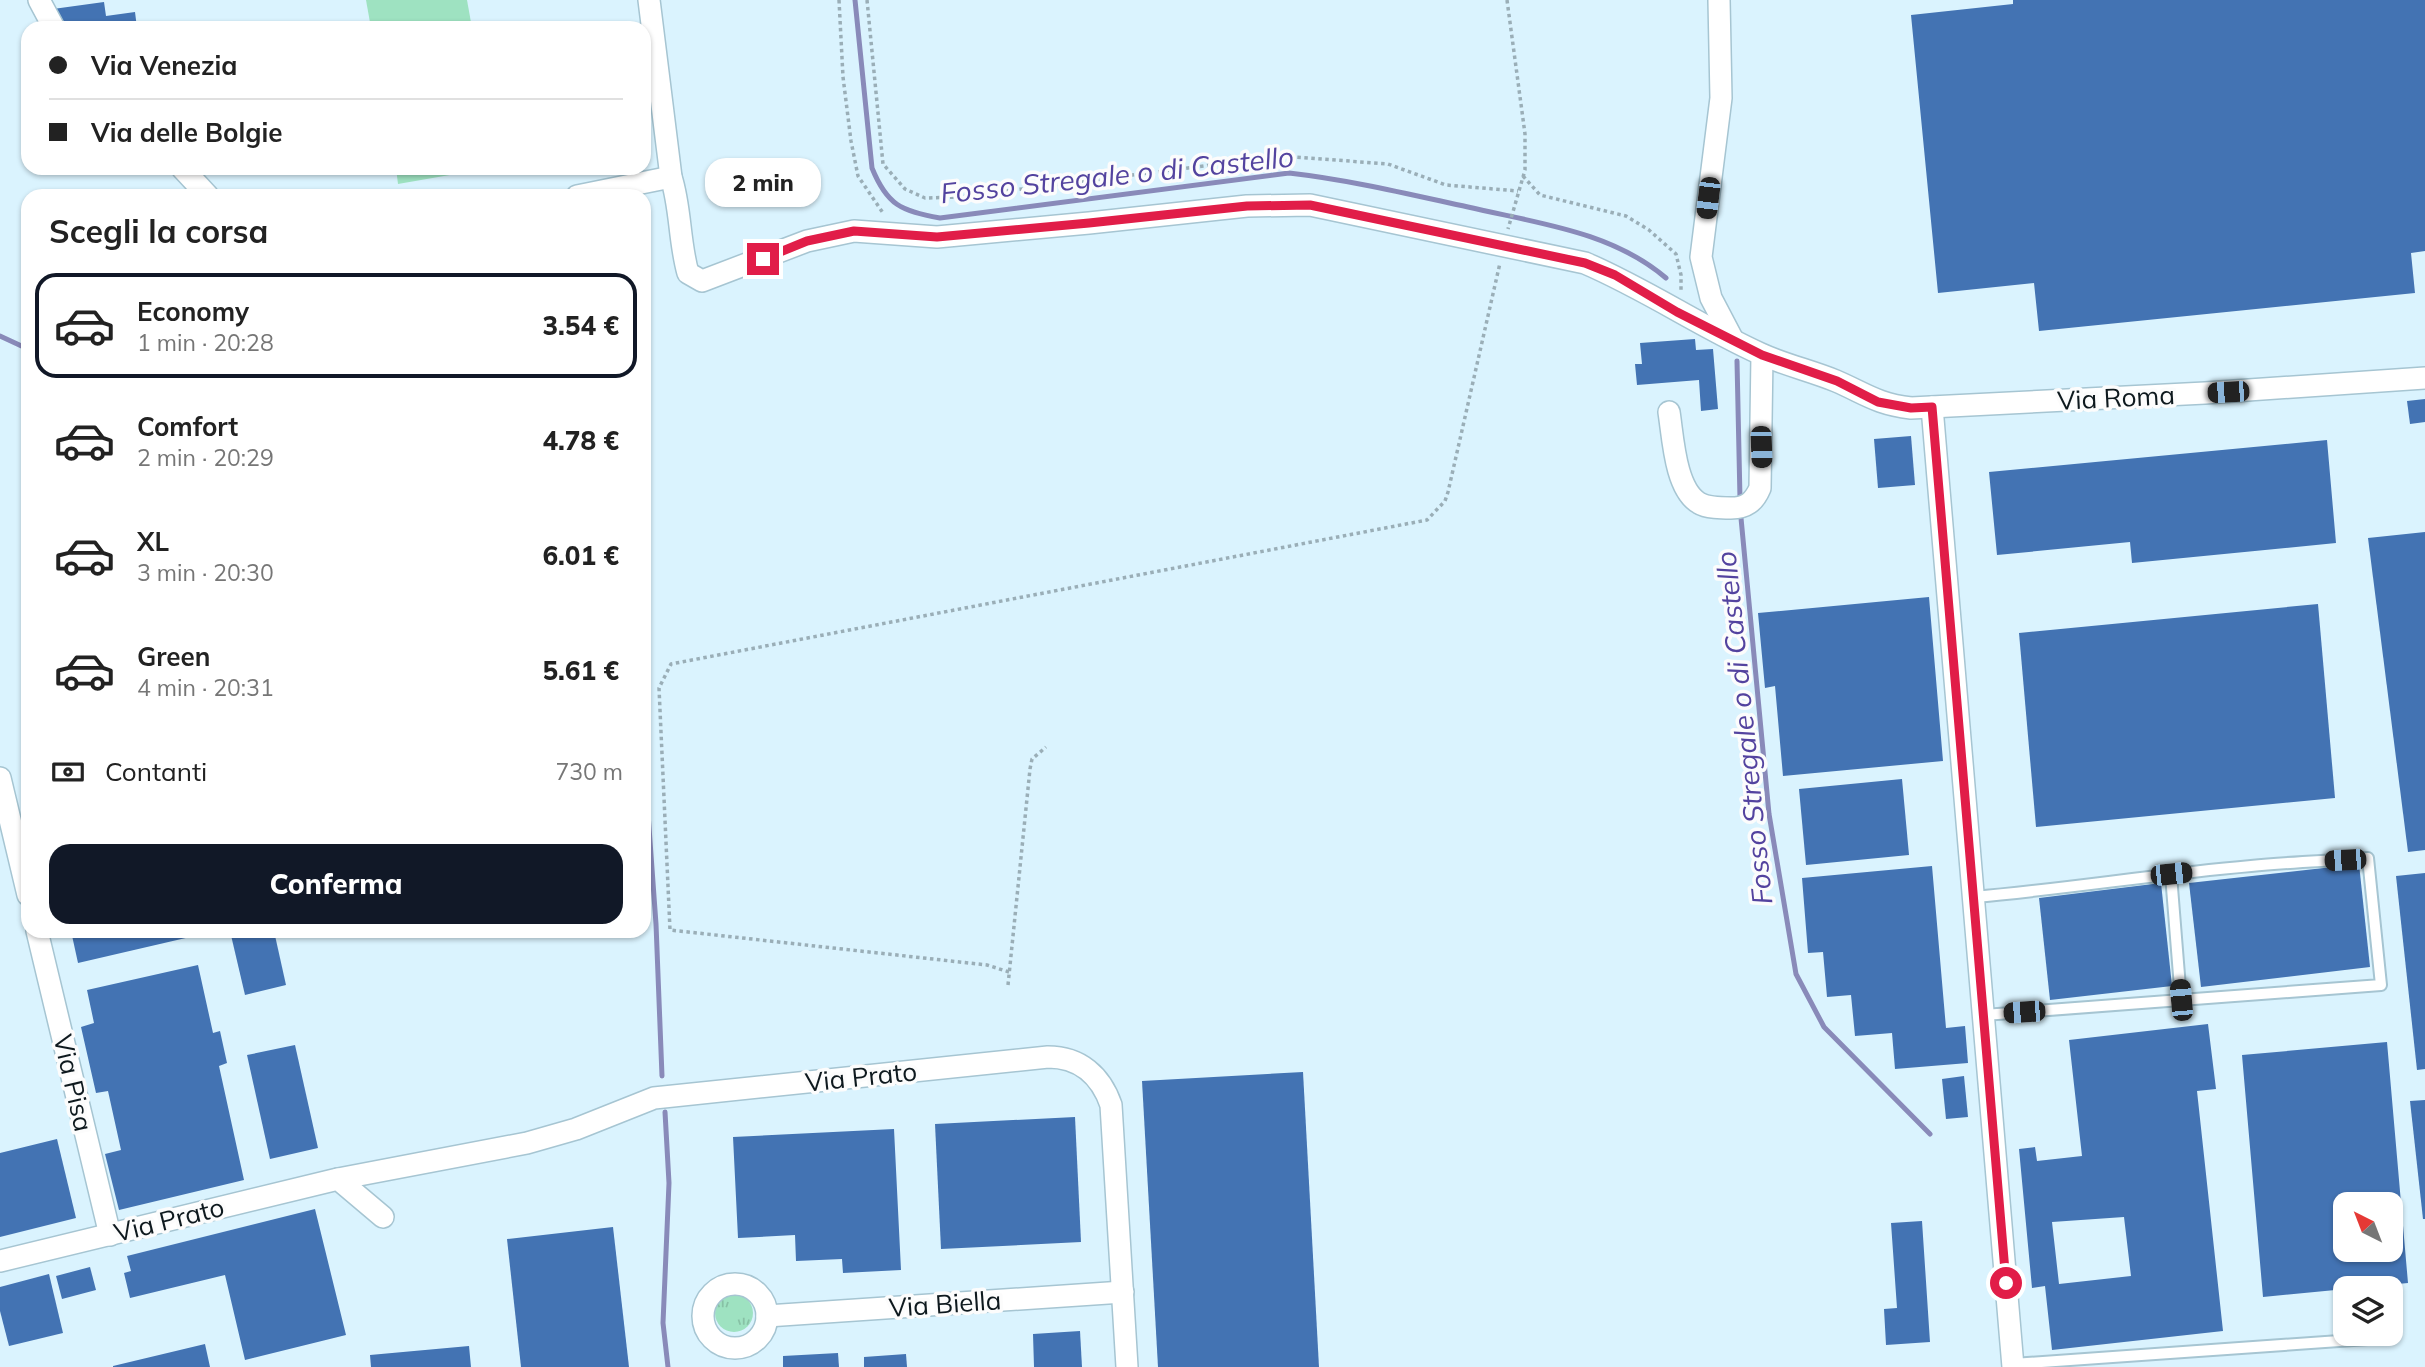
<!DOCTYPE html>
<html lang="it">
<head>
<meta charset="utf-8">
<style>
	:root { --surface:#fff; --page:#f6f6f6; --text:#222; --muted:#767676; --line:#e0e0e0; --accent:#111827 }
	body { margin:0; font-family:Mulish,sans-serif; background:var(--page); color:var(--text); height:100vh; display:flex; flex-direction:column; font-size:26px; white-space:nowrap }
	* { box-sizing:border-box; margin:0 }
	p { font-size:23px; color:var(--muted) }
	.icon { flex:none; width:38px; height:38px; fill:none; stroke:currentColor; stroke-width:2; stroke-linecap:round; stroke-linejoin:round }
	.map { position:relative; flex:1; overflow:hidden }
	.details { position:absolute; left:21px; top:189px; width:630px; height:749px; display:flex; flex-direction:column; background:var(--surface); border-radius:21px; box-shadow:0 2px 5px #0004 }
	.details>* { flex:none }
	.top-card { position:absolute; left:21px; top:21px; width:630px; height:154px; border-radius:21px; box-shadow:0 2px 5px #0004; display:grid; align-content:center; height:154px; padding:0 28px; background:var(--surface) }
	.needle { width:46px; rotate:318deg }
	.buttons { position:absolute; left:2333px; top:1192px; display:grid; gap:14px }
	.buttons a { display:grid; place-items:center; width:70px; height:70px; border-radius:14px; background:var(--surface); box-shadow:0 2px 5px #0004; font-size:35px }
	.end { position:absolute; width:32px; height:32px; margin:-16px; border:9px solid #e11d48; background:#fff; box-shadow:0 0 0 4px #fff }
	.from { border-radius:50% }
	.bubble { position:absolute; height:49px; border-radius:21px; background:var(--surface); box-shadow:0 2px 5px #0004; font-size:23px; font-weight:800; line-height:49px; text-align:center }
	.car { position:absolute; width:21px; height:42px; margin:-21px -10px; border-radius:9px; box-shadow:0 0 5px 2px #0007; background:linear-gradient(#222 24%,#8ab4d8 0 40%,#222 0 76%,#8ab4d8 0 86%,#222 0) }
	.top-card b { display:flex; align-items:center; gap:24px; height:66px; font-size:26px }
	.top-card b+b { border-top:2px solid var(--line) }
	.top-card i { width:18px; height:18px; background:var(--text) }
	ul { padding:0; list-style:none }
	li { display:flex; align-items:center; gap:21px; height:105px; margin:0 14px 10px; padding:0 14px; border:4px solid transparent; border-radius:21px }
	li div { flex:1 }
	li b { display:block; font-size:26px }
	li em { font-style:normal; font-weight:800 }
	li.current { border-color:var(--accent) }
	li>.icon { width:63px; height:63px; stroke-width:1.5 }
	h2 { padding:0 28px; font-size:32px; line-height:84px }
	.pay { display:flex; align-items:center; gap:18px; height:77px; padding:0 28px; font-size:26px }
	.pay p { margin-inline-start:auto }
	.cta { display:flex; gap:14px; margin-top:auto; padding:14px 28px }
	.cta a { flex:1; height:80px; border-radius:21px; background:var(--accent); color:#fff; font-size:28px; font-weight:800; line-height:80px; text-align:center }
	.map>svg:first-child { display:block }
	.grass { fill:url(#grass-tufts) }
	.pitch { fill:#9ee2c1 }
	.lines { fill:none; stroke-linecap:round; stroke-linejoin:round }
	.stream { stroke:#898ab9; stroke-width:5 }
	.building { fill:#4373b3; fill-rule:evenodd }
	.lane-casing { stroke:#a6c5d2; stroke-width:14 }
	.street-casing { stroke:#a6c5d2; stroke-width:24 }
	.path { stroke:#9aaeb7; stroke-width:3.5; stroke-dasharray:3.5 3.5; stroke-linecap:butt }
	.lane { stroke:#fff; stroke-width:10 }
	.street { stroke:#fff; stroke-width:21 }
	.route { stroke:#e11d48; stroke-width:9 }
	.labels { text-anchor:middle; stroke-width:7; stroke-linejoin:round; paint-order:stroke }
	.street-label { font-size:26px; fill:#0e191e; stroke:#fcfcfc }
	.water-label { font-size:28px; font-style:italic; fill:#53439f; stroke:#fcfcfc }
</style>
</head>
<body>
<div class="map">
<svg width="2425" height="1367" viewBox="0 0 2425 1367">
	<defs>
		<pattern id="grass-tufts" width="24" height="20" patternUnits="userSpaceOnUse" patternTransform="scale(1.75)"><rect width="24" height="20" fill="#9ee2c1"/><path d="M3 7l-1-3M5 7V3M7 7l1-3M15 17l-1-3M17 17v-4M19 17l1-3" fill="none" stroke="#87c1a5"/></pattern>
	</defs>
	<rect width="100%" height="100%" fill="#daf3fe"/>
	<circle class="grass" cx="734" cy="1313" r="19"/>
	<g class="pitch">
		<polygon points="366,0 467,0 472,28 371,28"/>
		<polygon points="396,168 490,168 398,184"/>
	</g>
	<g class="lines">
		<g class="stream">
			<path d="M855,0l17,168c15,37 29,43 68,50l349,-45c61,7 119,21 179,34 68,16 143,24 198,71"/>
			<polyline points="0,336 28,349"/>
			<polyline points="1737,361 1740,499"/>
			<polyline points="1741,518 1769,814 1796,974 1824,1027 1930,1134"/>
			<polyline points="644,758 656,924 662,1076"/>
			<polyline points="665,1112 669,1183 663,1323 668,1367"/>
		</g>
	</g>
	<g class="building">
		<polygon points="2013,0 2425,0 2425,251 2411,253 2415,293 2039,331 2034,283 1938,293 1911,15 2013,4"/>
		<polygon points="104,2 106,16 135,12 137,28 64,28 53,9"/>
		<polygon points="1695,339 1696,350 1713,349 1718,409 1701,411 1699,380 1637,385 1635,364 1642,364 1640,343"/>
		<polygon points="2425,399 2425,422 2410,424 2407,401"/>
		<polygon points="1911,436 1915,485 1878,488 1874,439"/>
		<polygon points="2327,440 2336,543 2132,563 2130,542 1997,555 1989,472"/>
		<polygon points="2425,532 2425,850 2408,852 2368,538"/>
		<polygon points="1929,597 1943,761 1783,776 1775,686 1765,688 1758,613"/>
		<polygon points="2318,604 2335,798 2036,827 2019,633"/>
		<polygon points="1902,779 1909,855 1806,865 1799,789"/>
		<polygon points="2359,864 2370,967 2201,987 2189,883"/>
		<polygon points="1932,866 1946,1028 1965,1026 1968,1063 1895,1069 1892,1033 1855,1036 1851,995 1827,997 1823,952 1808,953 1802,878"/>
		<polygon points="2425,873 2425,1069 2417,1070 2396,876"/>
		<polygon points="2161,883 2172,986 2050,1000 2039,898"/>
		<polygon points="71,931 188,931 190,937 78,963"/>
		<polygon points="230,931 274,931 286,985 245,995"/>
		<polygon points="198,965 213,1033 220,1031 227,1063 219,1066 244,1180 119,1210 105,1154 121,1150 108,1091 96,1093 81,1027 94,1023 87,990"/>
		<path d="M2208,1024l8,65 -19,2 26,240 -171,19 -7,-64 -13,2 -13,-139 16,-2 2,14 45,-5 -13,-116zM2124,1217l7,59 -72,8 -7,-62z"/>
		<path d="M2387,1042l21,241 -145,14 -21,-242zM2345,1204h45v46h-45z"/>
		<polygon points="295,1045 318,1148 270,1159 247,1055"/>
		<polygon points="1303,1072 1319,1367 1158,1367 1142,1081"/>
		<polygon points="1964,1076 1968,1117 1946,1119 1942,1079"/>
		<polygon points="2425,1100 2425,1219 2423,1219 2410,1101"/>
		<polygon points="1075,1117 1081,1242 941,1249 935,1124"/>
		<polygon points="894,1129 901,1270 843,1273 842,1259 796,1261 795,1235 738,1238 733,1137"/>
		<polygon points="57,1139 76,1218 0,1237 0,1153"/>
		<polygon points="315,1209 346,1335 245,1360 225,1275 130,1298 124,1273 131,1271 127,1256"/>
		<polygon points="1922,1221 1930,1342 1886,1345 1884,1309 1897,1308 1891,1223"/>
		<polygon points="613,1227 629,1367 521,1367 507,1239"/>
		<polygon points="90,1267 96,1290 62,1299 56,1276"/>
		<polygon points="49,1274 63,1333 9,1346 0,1311 0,1287"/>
		<polygon points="1080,1331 1082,1367 1034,1367 1033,1334"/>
		<polygon points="205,1344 210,1367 113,1367 113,1366"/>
		<polygon points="469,1346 471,1367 371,1367 370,1355"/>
		<polygon points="838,1353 839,1367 783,1367 783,1356"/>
		<polygon points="906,1354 907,1367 864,1367 864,1357"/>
	</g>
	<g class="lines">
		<g class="lane-casing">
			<g id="lane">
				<path d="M1974,897c92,-8 184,-23 277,-31 39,-4 78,-5 117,-8l13,127 -200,15 -10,-125"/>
				<polyline points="1984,1015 2181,1000"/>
				<polyline points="2013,1364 2382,1338"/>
			</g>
		</g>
		<g class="street-casing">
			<g id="street">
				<polyline points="39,0 54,28"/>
				<path d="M649,0l22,177c10,31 8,65 17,96l14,8 105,-40 47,-10 83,6 152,-14 158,-17 63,-1 275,58c61,26 116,64 176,91 24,11 51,17 75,27 30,13 41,23 75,27l294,-15 220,-15"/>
				<polyline points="1719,0 1721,98 1701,257 1711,298 1733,340"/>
				<polyline points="182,168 208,196"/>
				<polyline points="577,196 671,177"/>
				<polyline points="1932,407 2013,1367"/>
				<path d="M1669,412c4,25 6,77 30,91 8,5 23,5 32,5 15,0 23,-6 29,-20l2,-133"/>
				<polyline points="0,778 28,895"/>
				<polyline points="37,931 110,1235"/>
				<path d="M338,1179l189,-36 49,-14 78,-31 394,-41c32,0 53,19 63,48l16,262"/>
				<polyline points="0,1261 338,1179 383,1217"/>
				<circle cx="735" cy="1316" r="32"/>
				<polyline points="767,1316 1123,1292"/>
			</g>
		</g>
		<g class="path">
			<polyline points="839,0 843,77 851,141 858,176 883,213"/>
			<polyline points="867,0 883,164 905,189 925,198 959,197 1282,156 1388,164 1446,185 1518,191"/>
			<polyline points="1507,0 1525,134 1525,170 1508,229"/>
			<polyline points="1523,176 1540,195 1626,216 1649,230 1676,254 1681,275 1681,291"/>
			<polyline points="1009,972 987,965 670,930 659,688 671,664 1427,520 1445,501 1448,492 1500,263"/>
			<polyline points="1008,985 1030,769 1032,759 1046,747"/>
		</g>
		<use href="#lane" class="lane"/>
		<use href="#street" class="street"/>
	</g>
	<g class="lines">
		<polyline class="route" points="763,259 807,241 854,231 937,237 1089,223 1247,206 1310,205 1585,263 1615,275 1677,312 1762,355 1837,381 1878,402 1911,408 1932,407 2006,1283"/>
	</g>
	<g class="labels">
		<g class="street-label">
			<text transform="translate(2116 398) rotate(-3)" y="9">Via Roma</text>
			<text transform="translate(861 1077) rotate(-6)" y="9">Via Prato</text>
			<text transform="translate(73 1083) rotate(77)" y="9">Via Pisa</text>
			<text transform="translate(169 1220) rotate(-14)" y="9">Via Prato</text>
			<text transform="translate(945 1304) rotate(-4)" y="9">Via Biella</text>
		</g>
		<g class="water-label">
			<text transform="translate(1117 175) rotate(-6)" y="10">Fosso Stregale o di Castello</text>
			<text transform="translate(1744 728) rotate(-96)" y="10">Fosso Stregale o di Castello</text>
		</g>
	</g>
</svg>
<div class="buttons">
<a><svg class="needle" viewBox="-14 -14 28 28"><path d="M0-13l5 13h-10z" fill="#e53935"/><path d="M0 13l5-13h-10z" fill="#767676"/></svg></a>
<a><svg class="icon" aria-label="layers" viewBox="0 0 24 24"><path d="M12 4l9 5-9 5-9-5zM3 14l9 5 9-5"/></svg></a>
</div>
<i class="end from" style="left:2006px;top:1283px"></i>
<i class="end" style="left:763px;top:259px"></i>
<div class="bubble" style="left:705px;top:158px;width:116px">2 min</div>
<i class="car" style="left:1708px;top:198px;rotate:187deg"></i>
<i class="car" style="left:2228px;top:392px;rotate:267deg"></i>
<i class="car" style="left:1761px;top:447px;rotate:178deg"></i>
<i class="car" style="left:2345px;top:860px;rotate:267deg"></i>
<i class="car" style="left:2171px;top:874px;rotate:84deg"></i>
<i class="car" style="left:2181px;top:1000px;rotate:355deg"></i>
<i class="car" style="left:2024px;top:1012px;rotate:266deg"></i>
<div class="top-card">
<b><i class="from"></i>Via Venezia</b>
<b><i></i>Via delle Bolgie</b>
</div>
<section class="details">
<h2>Scegli la corsa</h2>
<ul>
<li class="current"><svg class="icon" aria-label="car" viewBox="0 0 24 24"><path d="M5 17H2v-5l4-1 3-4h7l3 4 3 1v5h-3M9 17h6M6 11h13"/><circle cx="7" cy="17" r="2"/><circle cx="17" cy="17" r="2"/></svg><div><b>Economy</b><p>1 min · 20:28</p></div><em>3.54 €</em></li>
<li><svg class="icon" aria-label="car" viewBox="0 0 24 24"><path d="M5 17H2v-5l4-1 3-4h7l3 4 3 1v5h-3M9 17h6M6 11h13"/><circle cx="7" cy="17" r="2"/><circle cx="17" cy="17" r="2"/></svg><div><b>Comfort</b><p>2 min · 20:29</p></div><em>4.78 €</em></li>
<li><svg class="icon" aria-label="car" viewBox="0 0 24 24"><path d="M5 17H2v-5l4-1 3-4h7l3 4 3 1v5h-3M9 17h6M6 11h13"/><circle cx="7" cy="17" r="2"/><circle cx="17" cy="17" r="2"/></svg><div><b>XL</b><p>3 min · 20:30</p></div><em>6.01 €</em></li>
<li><svg class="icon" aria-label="car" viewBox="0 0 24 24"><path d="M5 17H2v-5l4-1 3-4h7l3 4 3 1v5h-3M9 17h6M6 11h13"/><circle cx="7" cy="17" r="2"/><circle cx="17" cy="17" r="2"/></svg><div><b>Green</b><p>4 min · 20:31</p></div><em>5.61 €</em></li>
</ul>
<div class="pay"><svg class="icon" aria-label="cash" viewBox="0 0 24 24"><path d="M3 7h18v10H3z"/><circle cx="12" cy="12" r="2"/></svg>Contanti<p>730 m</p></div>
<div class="cta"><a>Conferma</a></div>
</section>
</div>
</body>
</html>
